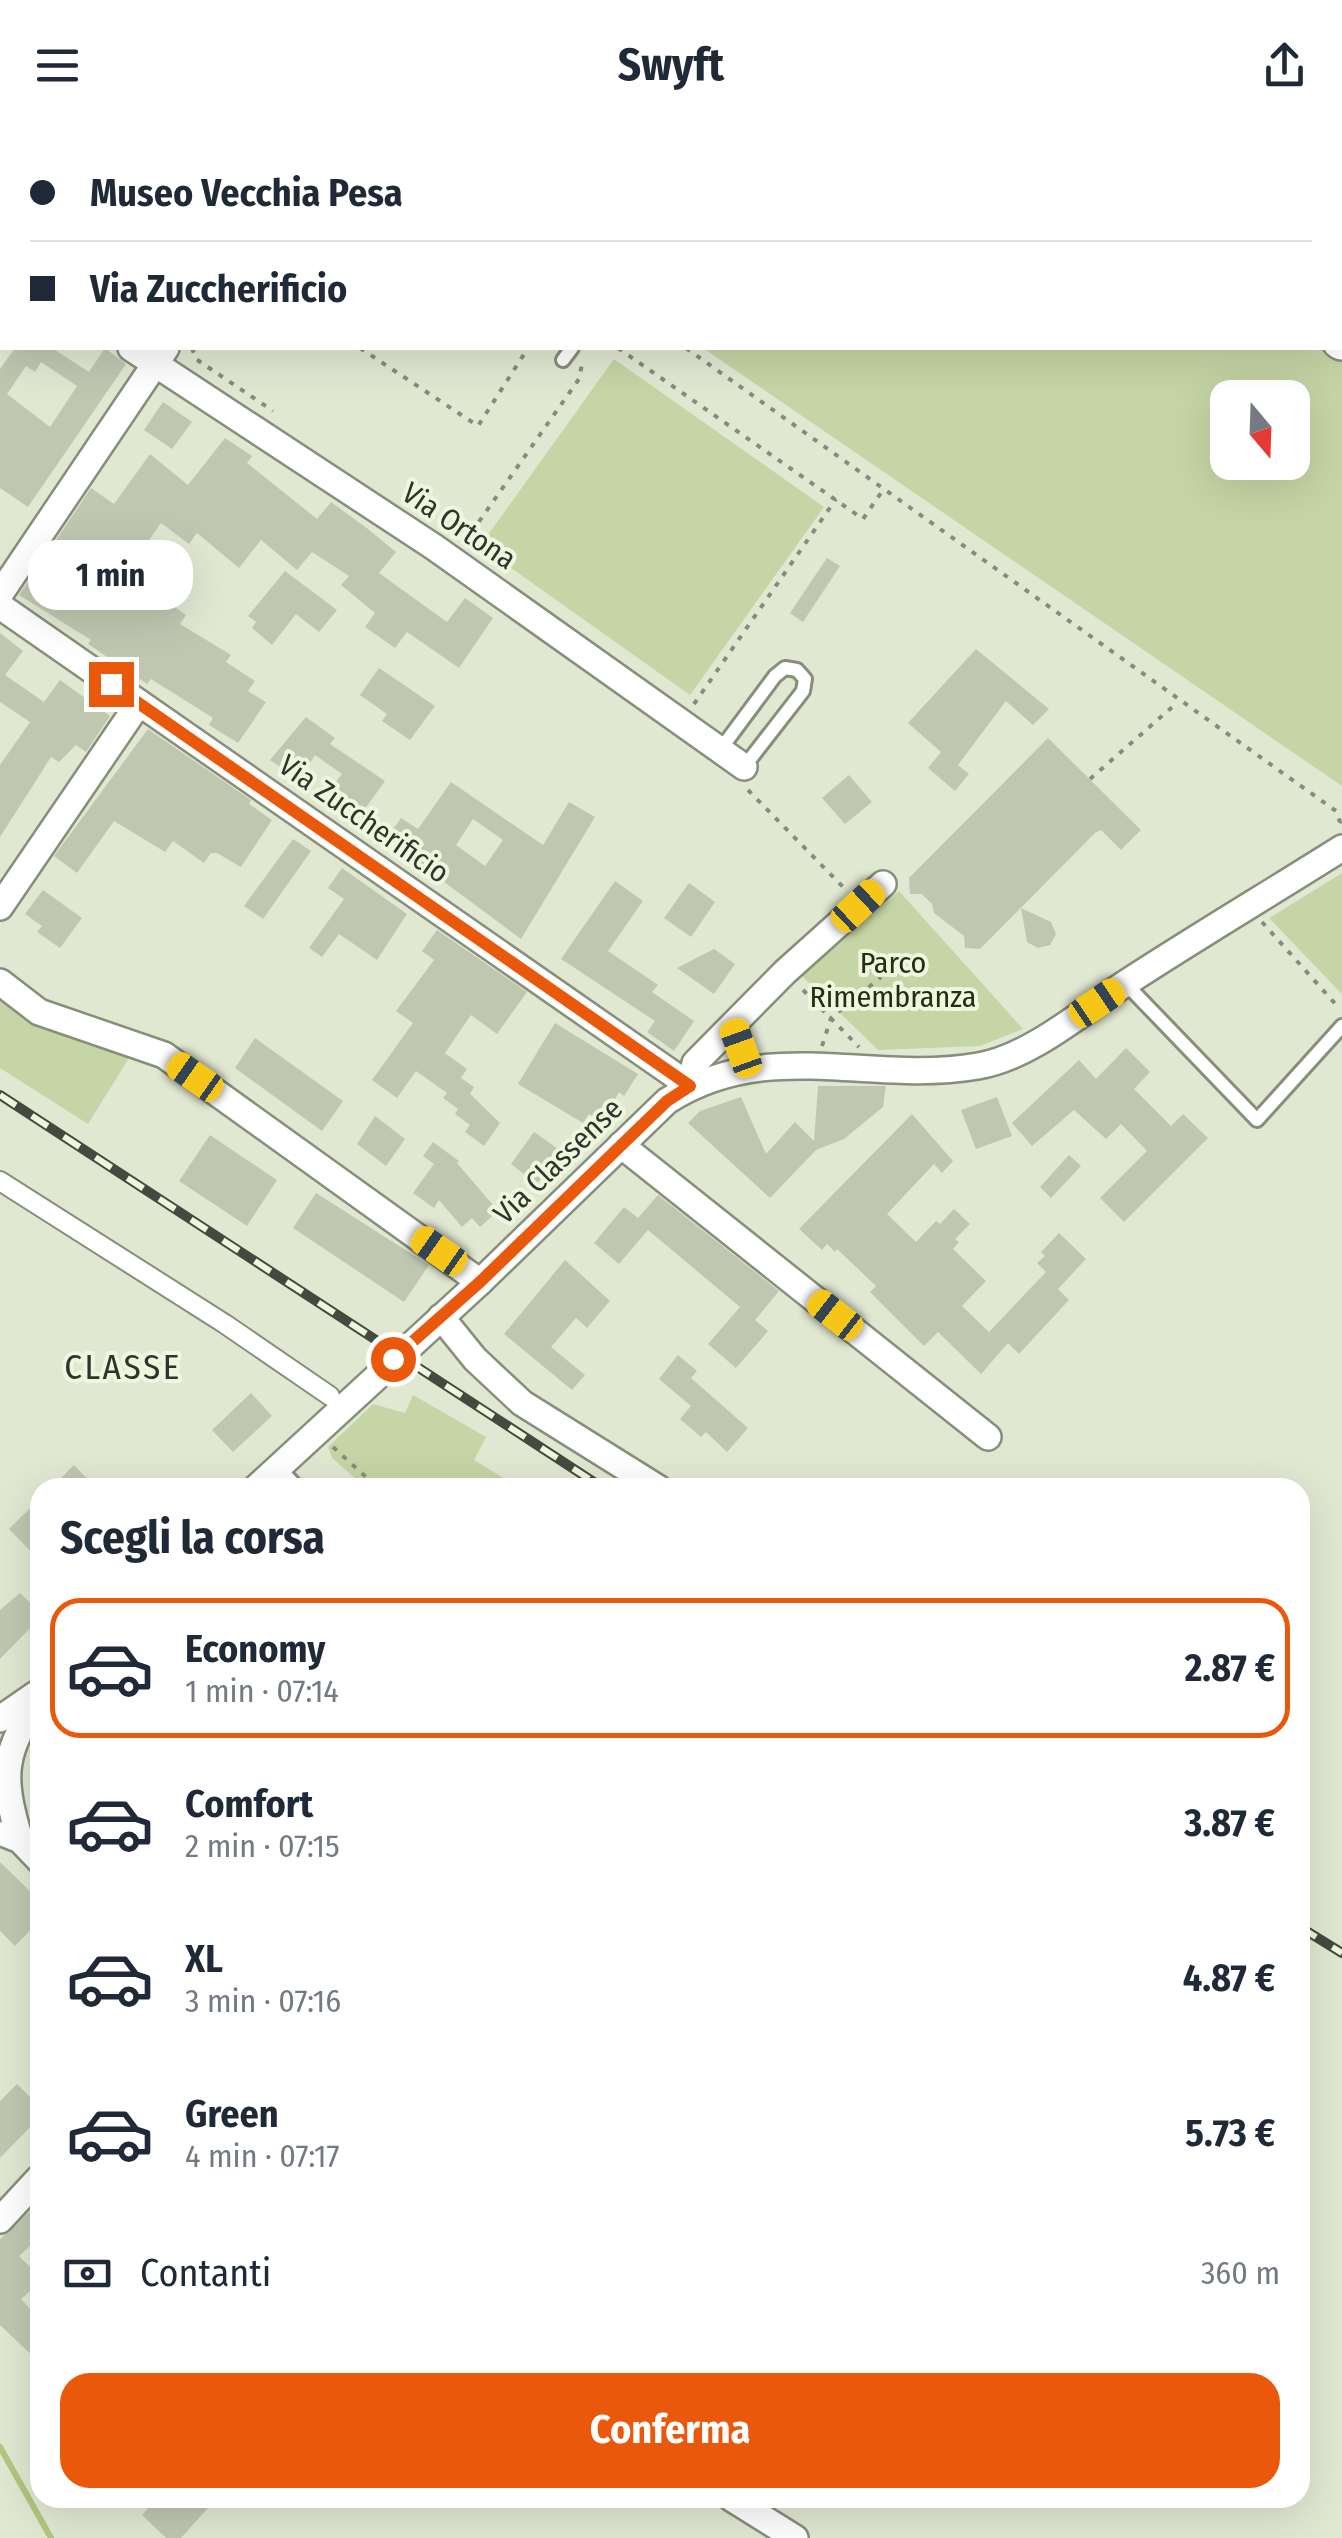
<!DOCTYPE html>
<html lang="it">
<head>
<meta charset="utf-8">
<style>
	:root { --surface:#fff; --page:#f2f2f3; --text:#1f2937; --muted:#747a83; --line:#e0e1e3; --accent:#ea580c }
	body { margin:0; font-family:"Fira Sans Condensed",sans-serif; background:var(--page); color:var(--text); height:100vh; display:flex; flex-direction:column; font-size:38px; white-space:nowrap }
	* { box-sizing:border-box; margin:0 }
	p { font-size:32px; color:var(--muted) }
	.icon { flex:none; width:55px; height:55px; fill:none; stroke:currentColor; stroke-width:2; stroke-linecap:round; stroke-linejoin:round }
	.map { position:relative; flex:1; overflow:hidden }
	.drawer { position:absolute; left:30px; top:1348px; width:1280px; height:1030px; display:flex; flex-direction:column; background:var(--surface); border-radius:30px; box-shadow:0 10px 40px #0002 }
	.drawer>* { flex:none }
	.hud { position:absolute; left:0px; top:0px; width:1342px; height:220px; box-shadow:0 10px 40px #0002; display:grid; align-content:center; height:220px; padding:0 30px; background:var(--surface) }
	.needle { width:65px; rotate:161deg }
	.buttons { position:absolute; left:1210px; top:250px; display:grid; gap:20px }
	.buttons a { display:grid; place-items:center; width:100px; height:100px; border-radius:20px; background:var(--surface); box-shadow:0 10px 40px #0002; font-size:50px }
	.end { position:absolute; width:45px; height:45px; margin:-22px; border:12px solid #ea580c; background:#fff; box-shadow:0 0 0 5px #fff }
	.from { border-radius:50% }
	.bubble { position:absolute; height:70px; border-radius:30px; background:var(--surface); box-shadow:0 10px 40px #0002; font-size:32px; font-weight:700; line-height:70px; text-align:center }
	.car { position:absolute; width:30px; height:60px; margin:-30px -15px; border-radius:12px; box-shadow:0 0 8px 2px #0007; background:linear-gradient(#f5c518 24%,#345 0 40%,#f5c518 0 76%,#345 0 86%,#f5c518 0) }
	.hud b { display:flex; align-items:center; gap:35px; height:95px; font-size:38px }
	.hud b+b { border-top:2px solid var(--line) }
	.hud i { width:25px; height:25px; background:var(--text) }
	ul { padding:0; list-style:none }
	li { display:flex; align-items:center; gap:30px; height:140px; margin:0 20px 15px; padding:0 10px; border:5px solid transparent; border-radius:30px }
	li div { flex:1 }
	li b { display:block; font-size:38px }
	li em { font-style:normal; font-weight:700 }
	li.on { border-color:var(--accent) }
	li>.icon { width:90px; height:90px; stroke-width:1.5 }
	h2 { padding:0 30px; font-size:45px; line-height:120px }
	.pay { display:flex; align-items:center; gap:25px; height:110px; padding:0 30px; font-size:38px }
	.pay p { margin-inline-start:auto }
	.cta { display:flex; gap:20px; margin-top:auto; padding:20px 30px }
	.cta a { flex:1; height:115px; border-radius:30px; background:var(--accent); color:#fff; font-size:40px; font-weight:700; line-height:115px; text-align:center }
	header { display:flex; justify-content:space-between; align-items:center; height:130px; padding:0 30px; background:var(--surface); font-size:45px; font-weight:700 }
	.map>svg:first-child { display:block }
	.green { fill:#c6d5a5; fill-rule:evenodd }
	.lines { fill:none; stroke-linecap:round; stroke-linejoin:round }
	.stream { stroke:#b2c77e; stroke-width:6 }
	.building { fill:#c0c7b1; fill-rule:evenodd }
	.service-casing { stroke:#878e79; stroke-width:18 }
	.pedestrian-casing { stroke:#878e79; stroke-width:22 }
	.minor-casing { stroke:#878e79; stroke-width:30 }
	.secondary-casing { stroke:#878e79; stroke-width:40 }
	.path { stroke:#878b7d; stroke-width:4; stroke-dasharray:5 8; stroke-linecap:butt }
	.service { stroke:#fff; stroke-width:12 }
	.pedestrian { stroke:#fff; stroke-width:18 }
	.minor { stroke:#fff; stroke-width:25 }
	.secondary { stroke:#fff; stroke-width:35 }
	.rail-casing { stroke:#45493f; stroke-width:10 }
	.rail { stroke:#eef6df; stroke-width:6; stroke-dasharray:19; stroke-linecap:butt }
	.route { stroke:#ea580c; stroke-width:12 }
	.labels { text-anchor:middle; stroke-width:8; stroke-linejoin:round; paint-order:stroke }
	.street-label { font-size:30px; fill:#30332b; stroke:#eef6df }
	.park-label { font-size:30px; fill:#252d0e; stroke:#eef6df }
	.quarter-label { font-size:35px; letter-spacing:2.5px; fill:#30332b; stroke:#eef6df }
</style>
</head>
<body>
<header><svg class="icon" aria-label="menu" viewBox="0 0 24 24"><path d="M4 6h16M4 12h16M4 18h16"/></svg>Swyft<svg class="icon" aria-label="share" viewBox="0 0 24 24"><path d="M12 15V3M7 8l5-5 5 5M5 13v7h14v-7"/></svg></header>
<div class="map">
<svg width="1342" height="2408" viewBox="0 0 1342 2408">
	<rect width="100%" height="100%" fill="#e1e8d2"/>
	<g class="green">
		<path d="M703,218h621l18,12v426zM1228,268h64v64h-64z"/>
		<polygon points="614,229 824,377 690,565 480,416"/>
		<polygon points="1342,743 1342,864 1269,788"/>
		<polygon points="899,761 1023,899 980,916 878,920 802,846"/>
		<polygon points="0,865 35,887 129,928 88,994 0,938"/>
		<polygon points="413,1265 486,1307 474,1330 518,1357 365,1357 332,1328 328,1317 373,1274 405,1283"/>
	</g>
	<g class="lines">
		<polyline class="stream" points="0,2317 51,2408"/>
	</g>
	<g class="building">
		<path d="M15,218h37l37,24 16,-24 21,16 -98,143 -28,-19v-119zM41,232l36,24 -27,41 -43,-33 19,-28 9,6z"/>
		<polygon points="163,272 192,292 172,319 144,300"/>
		<polygon points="225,308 252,326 247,333 317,389 331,372 368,399 396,422 379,443 447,492 465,468 493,488 459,538 407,502 395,518 365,497 375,483 341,455 349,446 312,422 297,440 261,410 239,438 197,403 189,414 161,393 125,445 160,472 177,448 190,457 175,477 186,485 180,494 231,525 226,532 255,551 248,561 266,572 238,613 209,595 213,588 151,549 147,554 88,514 91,510 19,465 91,358 114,374 150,324 188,355"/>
		<polygon points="827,428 840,436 803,492 790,483"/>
		<polygon points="285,441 337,480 319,502 296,484 272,515 252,498 256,492 248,486"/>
		<polygon points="0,503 23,521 5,545 44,572 60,550 110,586 86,622 76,615 59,632 51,627 0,707 0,635 30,592 0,572"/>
		<polygon points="976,519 1049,579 1033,595 1006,571 958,635 969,644 955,661 928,638 941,622 908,593"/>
		<polygon points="379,538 435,576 410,610 382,591 387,584 360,565"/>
		<polygon points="306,587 335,608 330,614 385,651 359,687 327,664 342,644 315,625 299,650 270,630"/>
		<polygon points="148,599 251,670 249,674 272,690 241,737 217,723 211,723 204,733 173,711 165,722 114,691 77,743 54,726"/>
		<polygon points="1048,608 1141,700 1121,720 1101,700 1095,703 980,819 965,818 964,806 934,783 932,774 922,764 910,764 909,748"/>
		<polygon points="849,645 872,672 845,694 822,668"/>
		<path d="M451,652l92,63 26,-43 26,15 -74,122 -135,-100 15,-21 17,11zM473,689l30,21 -18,26 -29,-21z"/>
		<polygon points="293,709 311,721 263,789 244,776"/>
		<polygon points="342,738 407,784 377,830 339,804 322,827 309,818 344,769 328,758"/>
		<polygon points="615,751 643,771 608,821 658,855 652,862 694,891 674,921 647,902 655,891 561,829"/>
		<polygon points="689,753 715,772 691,807 664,788"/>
		<polygon points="43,760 82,788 60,818 37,802 42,796 25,784"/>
		<polygon points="1021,778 1051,792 1056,804 1050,815 1038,818 1027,812"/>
		<polygon points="437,800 527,862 497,904 471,885 445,923 467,939 461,948 474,957 470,964 500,993 484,1016 465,1002 470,995 455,984 458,979 443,968 447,963 416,941 397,968 372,950 413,893 396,881 434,830 422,821"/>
		<polygon points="714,819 735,834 714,864 677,838"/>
		<polygon points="555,893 638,944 624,966 619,962 611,976 605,972 596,988 589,984 583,993 518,954"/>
		<polygon points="255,908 343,971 322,1001 235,938"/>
		<polygon points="1126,918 1150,942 1134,959 1171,996 1183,984 1208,1008 1124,1092 1100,1068 1147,1021 1121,994 1106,1009 1074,980 1032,1016 1012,993 1079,930 1096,949"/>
		<polygon points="818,956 886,956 883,977 844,1009 816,1020 770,1068 688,993 700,981 741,967 766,1024 795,992 814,1011"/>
		<polygon points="997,967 1012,1006 976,1019 961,980"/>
		<polygon points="912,984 953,1031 942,1043 934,1034 887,1084 916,1112 936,1091 940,1094 954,1079 970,1094 955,1109 959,1112 953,1119 986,1151 962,1176 989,1202 1046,1142 1037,1133 1045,1126 1041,1122 1059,1103 1086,1129 1058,1159 1069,1170 1019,1224 1008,1213 981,1244 938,1202 924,1216 870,1162 876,1156 837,1119 835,1122 827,1114 822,1120 799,1099"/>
		<polygon points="375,986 405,1009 386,1036 357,1014"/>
		<polygon points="534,1002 561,1021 537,1054 511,1034"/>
		<polygon points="210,1005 277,1050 247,1096 179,1051"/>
		<polygon points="433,1012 459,1031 457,1033 498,1081 480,1097 472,1088 462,1097 439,1070 434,1078 413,1063 434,1034 423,1026"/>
		<polygon points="1069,1025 1081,1036 1051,1068 1040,1057"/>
		<polygon points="316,1063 429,1135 404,1172 293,1098"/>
		<polygon points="658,1065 779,1161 755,1190 768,1201 736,1238 708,1214 740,1177 648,1100 619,1134 594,1113 624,1077 638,1088"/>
		<polygon points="565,1130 610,1171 587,1198 576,1188 551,1217 585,1245 572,1260 504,1204"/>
		<polygon points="678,1225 697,1241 691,1248 748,1298 727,1322 706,1302 701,1307 680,1289 691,1276 659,1249"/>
		<polygon points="251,1263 272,1286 233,1322 212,1300"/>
		<polygon points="74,1335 96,1358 51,1358"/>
		<polygon points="40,1368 40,1431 9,1399"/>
		<polygon points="20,1463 40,1482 40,1488 0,1529 0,1480"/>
		<polygon points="0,1732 40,1771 40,1790 15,1816 0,1801"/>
		<polygon points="17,1954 40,1977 40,1987 0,2028 0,1971"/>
		<polygon points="29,2082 40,2093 40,2107 19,2126 40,2147 40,2152 21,2169 40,2190 40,2233 0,2195 0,2109"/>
		<polygon points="157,2368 217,2368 181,2408 166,2408 142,2385"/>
	</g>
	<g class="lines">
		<g class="service-casing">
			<g id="service">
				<polyline points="563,230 572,218"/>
				<polyline points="720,620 775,546 785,538 797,540 805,549 803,561 744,637"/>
				<polyline points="1126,854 1257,990 1342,896"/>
				<polyline points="278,1337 298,1358"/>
				<polyline points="305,1358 325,1358"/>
			</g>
		</g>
		<g class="pedestrian-casing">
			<polyline id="pedestrian" points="0,1051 225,1194 330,1266"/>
		</g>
		<g class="minor-casing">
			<g id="minor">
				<polyline points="315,2 317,0"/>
				<polyline points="0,130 2,131"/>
				<polyline points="1340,142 1342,142"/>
				<polyline points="131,218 434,417 744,637"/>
				<polyline points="0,464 166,218"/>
				<polyline points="0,476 690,956"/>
				<polyline points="0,777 139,573"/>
				<polyline points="0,852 39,882 164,925 480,1152"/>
				<polyline points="690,956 695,933 785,842 883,754"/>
				<polyline points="621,1015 988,1307"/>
				<polyline points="441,1187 475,1229 522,1273 658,1358"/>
				<path d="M256,1358l224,-206 187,-181c102,-65 202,-16 311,-35 50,-8 103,-53 145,-81 72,-47 146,-91 219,-137"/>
				<polyline points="0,1589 36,1564"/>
				<polyline points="5,1704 20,1710 40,1731"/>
				<path d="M20,1710c-20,-67 -17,-85 20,-144"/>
				<polyline points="0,2090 40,2047"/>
				<polyline points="731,2368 795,2408"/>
			</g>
		</g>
		<g class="secondary-casing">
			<g id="secondary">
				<polyline points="376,0 380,2"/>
				<polyline points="1340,177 1342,178"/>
				<polyline points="1340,211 1342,212"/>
			</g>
		</g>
		<g class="path">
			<polyline points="192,218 196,229 273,281"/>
			<polyline points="360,218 478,296 528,218"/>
			<polyline points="618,218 863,389 885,357"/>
			<polyline points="686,218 1336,681 1340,692 1337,697"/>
			<polyline points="464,413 579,249 582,234"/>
			<polyline points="694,574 836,369"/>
			<polyline points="1090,649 1178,572"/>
			<polyline points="748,660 846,760"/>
			<polyline points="1262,792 1339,878"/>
			<polyline points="803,860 859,917"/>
			<polyline points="822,916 831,888 881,847"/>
			<polyline points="333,1317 378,1358"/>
		</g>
		<use href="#service" class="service"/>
		<use href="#pedestrian" class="pedestrian"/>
		<use href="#minor" class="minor"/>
		<use href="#secondary" class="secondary"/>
		<g class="rail-casing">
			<g id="rail">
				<polyline points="0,965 603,1358"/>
				<polyline points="1300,1797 1342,1823"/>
			</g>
		</g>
		<use href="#rail" class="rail"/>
	</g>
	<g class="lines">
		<polyline class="route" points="111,554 690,956 667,971 480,1152 393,1229"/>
	</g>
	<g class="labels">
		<g class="street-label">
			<text transform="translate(459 396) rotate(34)" y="10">Via Ortona</text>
			<text transform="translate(364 689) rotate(35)" y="10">Via Zuccherificio</text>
			<text transform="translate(558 1031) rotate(-44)" y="10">Via Classense</text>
		</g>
		<g class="park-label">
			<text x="893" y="843">Parco<tspan x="893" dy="34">Rimembranza</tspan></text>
		</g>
		<g class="quarter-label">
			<text x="123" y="1249">CLASSE</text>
		</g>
	</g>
</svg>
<div class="buttons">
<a><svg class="needle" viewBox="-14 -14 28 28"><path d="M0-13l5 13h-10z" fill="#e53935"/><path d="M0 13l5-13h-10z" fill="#747a83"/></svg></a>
</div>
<i class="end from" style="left:393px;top:1229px"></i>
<i class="end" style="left:111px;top:554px"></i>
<div class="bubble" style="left:28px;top:410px;width:165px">1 min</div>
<i class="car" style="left:858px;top:776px;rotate:47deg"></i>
<i class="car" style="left:1097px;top:873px;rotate:56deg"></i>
<i class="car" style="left:741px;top:918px;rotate:340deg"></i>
<i class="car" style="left:195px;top:947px;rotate:305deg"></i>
<i class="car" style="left:439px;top:1121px;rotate:305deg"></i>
<i class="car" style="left:835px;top:1185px;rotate:308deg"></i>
<div class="hud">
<b><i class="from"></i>Museo Vecchia Pesa</b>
<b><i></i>Via Zuccherificio</b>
</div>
<section class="drawer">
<h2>Scegli la corsa</h2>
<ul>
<li class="on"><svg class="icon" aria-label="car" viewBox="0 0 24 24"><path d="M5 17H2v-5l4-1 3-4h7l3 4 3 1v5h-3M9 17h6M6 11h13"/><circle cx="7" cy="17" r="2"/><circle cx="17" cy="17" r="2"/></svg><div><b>Economy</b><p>1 min · 07:14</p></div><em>2.87 €</em></li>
<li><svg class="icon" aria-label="car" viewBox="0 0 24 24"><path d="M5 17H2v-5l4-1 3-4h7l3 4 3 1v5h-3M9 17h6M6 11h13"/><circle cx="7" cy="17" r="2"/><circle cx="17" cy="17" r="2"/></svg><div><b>Comfort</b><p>2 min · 07:15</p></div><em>3.87 €</em></li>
<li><svg class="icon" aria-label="car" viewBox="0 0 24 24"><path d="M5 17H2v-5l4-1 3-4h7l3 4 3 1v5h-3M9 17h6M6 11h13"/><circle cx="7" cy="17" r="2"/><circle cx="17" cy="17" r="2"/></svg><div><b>XL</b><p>3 min · 07:16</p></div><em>4.87 €</em></li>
<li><svg class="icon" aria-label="car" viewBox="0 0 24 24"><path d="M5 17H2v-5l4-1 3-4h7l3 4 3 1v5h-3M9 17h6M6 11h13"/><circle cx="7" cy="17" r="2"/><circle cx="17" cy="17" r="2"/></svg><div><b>Green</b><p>4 min · 07:17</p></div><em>5.73 €</em></li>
</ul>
<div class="pay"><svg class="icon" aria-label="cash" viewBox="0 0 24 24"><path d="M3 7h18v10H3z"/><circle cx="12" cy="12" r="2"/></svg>Contanti<p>360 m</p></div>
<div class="cta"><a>Conferma</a></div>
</section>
</div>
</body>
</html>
